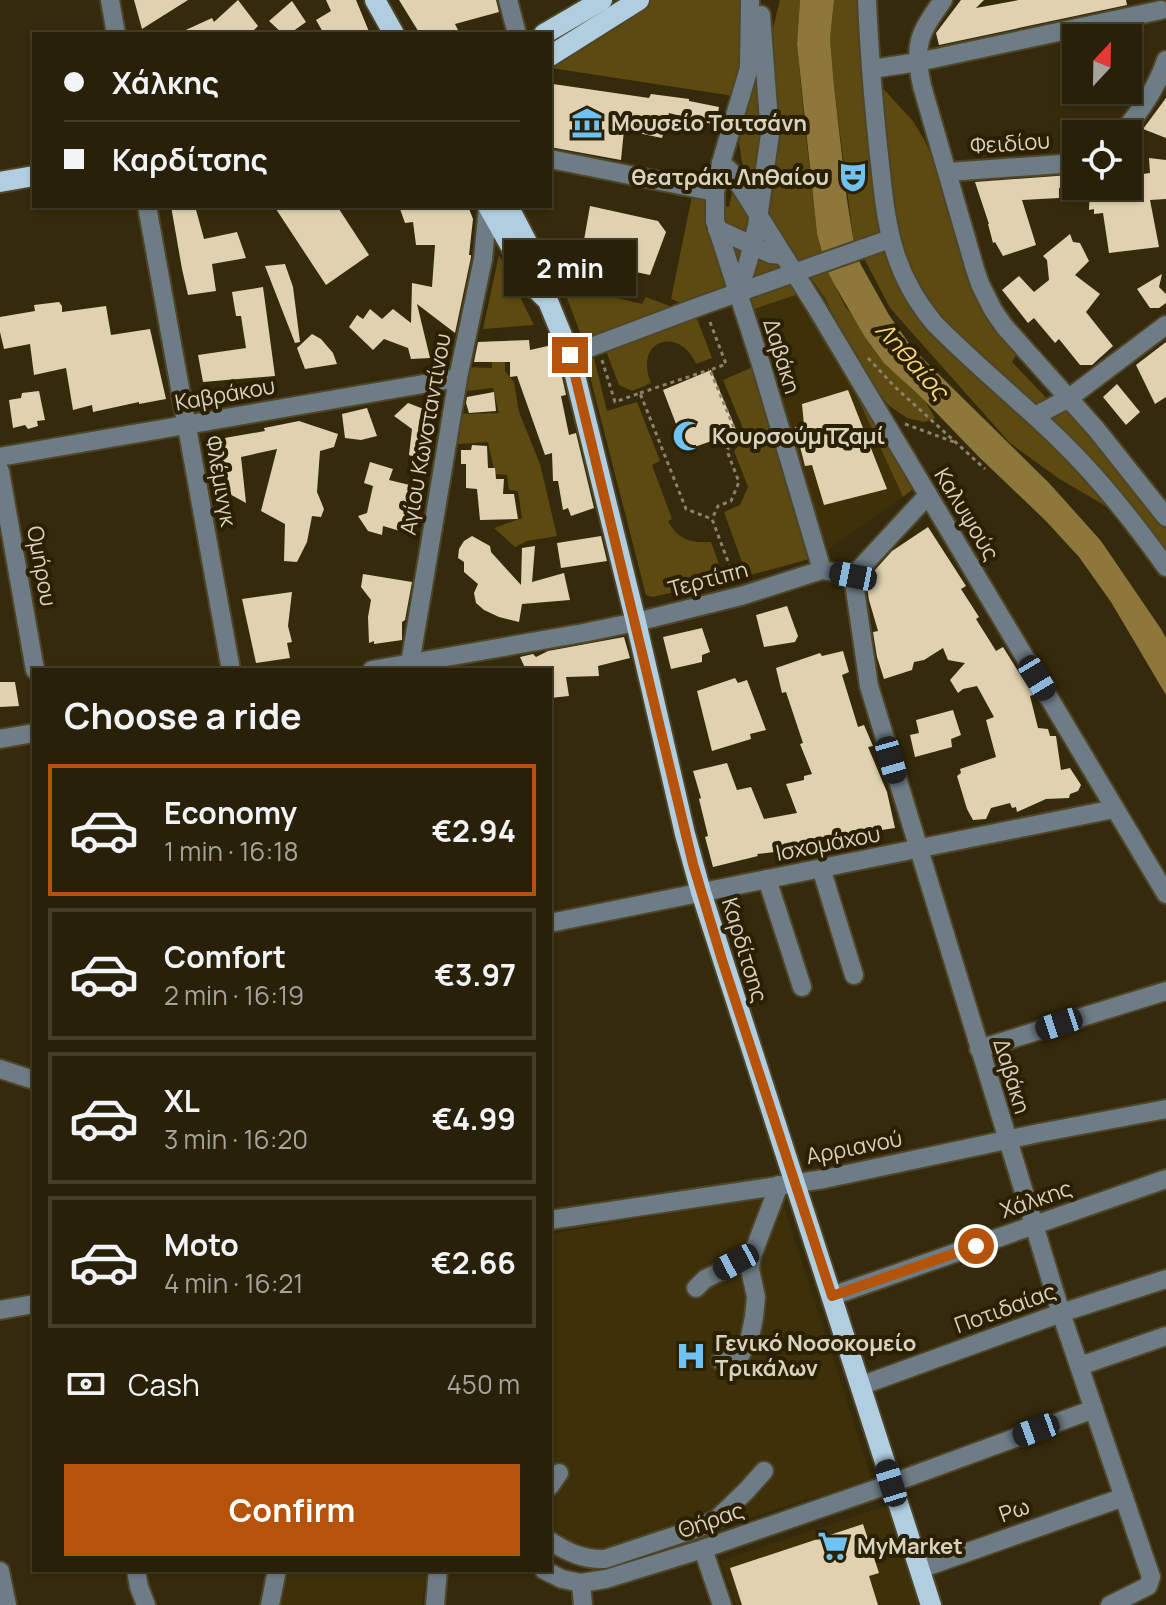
<!DOCTYPE html>
<html lang="en">
<head>
<meta charset="utf-8">
<style>
	:root { --surface:#282008; --page:#342d16; --text:#f1f3f6; --muted:#a5a39c; --line:#443e29; --accent:#b45309 }
	body { margin:0; font-family:Manrope,sans-serif; background:var(--page); color:var(--text); height:100vh; display:flex; flex-direction:column; font-size:30px; white-space:nowrap }
	* { box-sizing:border-box; margin:0 }
	p { font-size:26px; color:var(--muted) }
	.icon { flex:none; width:44px; height:44px; fill:none; stroke:currentColor; stroke-width:2; stroke-linecap:round; stroke-linejoin:round }
	.map { position:relative; flex:1; overflow:hidden }
	.details { position:absolute; left:32px; top:668px; width:520px; height:904px; display:flex; flex-direction:column; background:var(--surface); border-radius:0px; box-shadow:0 2px 6px #0004,0 0 0 2px var(--line) }
	.details>* { flex:none }
	.guide { position:absolute; left:32px; top:32px; width:520px; height:176px; border-radius:0px; box-shadow:0 2px 6px #0004,0 0 0 2px var(--line); display:grid; align-content:center; height:176px; padding:0 32px; background:var(--surface) }
	.needle { width:52px; rotate:22deg }
	.buttons { position:absolute; left:1062px; top:24px; display:grid; gap:16px }
	.buttons a { display:grid; place-items:center; width:80px; height:80px; border-radius:0px; background:var(--surface); box-shadow:0 2px 6px #0004,0 0 0 2px var(--line); font-size:40px }
	.end { position:absolute; width:36px; height:36px; margin:-18px; border:10px solid #b45309; background:#fff; box-shadow:0 0 0 4px #fff }
	.from { border-radius:50% }
	.bubble { position:absolute; height:56px; border-radius:0px; background:var(--surface); box-shadow:0 2px 6px #0004,0 0 0 2px var(--line); font-size:26px; font-weight:700; line-height:56px; text-align:center }
	.car { position:absolute; width:24px; height:48px; margin:-24px -12px; border-radius:10px; box-shadow:0 0 6px 2px #0007; background:linear-gradient(#222 24%,#8ab4d8 0 40%,#222 0 76%,#8ab4d8 0 86%,#222 0) }
	.guide b { display:flex; align-items:center; gap:28px; height:76px; font-size:30px }
	.guide b+b { border-top:2px solid var(--line) }
	.guide i { width:20px; height:20px; background:var(--text) }
	ul { padding:0; list-style:none }
	li { display:flex; align-items:center; gap:24px; height:132px; margin:0 16px 12px; padding:0 16px; border:4px solid var(--line); border-radius:0px }
	li div { flex:1 }
	li b { display:block; font-size:30px }
	li em { font-style:normal; font-weight:700 }
	li.active { border-color:var(--accent) }
	li>.icon { width:72px; height:72px; stroke-width:1.5 }
	h2 { padding:0 32px; font-size:36px; line-height:96px }
	.pay { display:flex; align-items:center; gap:20px; height:88px; padding:0 32px; font-size:30px }
	.pay p { margin-inline-start:auto }
	.cta { display:flex; gap:16px; margin-top:auto; padding:16px 32px }
	.cta a { flex:1; height:92px; border-radius:0px; background:var(--accent); color:#fff; font-size:32px; font-weight:700; line-height:92px; text-align:center }
	.map>svg:first-child { display:block }
	.built { fill:#3e3109 }
	.green { fill:#5d4a11 }
	.water { fill:#8e773a }
	.building { fill:#e0d2b0 }
	.lines { fill:none; stroke-linecap:round; stroke-linejoin:round }
	.minor-casing { stroke:#4f4528; stroke-width:22 }
	.major-casing { stroke:#4f4528; stroke-width:24 }
	.path { stroke:#8a826a; stroke-width:3; stroke-dasharray:4 4; stroke-linecap:butt }
	.minor { stroke:#6e7c85; stroke-width:18 }
	.major { stroke:#b1cee1; stroke-width:20 }
	.route { stroke:#b45309; stroke-width:10 }
	.labels { text-anchor:middle; stroke-width:8; stroke-linejoin:round; paint-order:stroke }
	.poi-label { font-size:22px; font-weight:bold; fill:#d8d2c1; stroke:#2b2002; text-anchor:start }
	.street-label { font-size:22px; fill:#d8d2c1; stroke:#2b2002 }
	.water-label { font-size:24px; font-style:italic; fill:#f9d77e; stroke:#2b2002 }
</style>
</head>
<body>
<div class="map">
<svg width="1166" height="1605" viewBox="0 0 1166 1605">
	<rect width="100%" height="100%" fill="#352a0b"/>
	<g class="built">
		<polygon points="802,293 843,366 903,497 821,554 748,311"/>
		<polygon points="780,1195 872,1479 597,1566 581,1566 568,1562 550,1554 550,1234"/>
		<polygon points="889,1505 921,1605 736,1605 721,1561"/>
		<polygon points="288,1570 427,1570 422,1605 282,1605"/>
	</g>
	<g class="green">
		<polygon points="651,0 742,0 771,36 780,0 800,0 797,44 804,117 817,234 827,270 845,306 908,386 925,401 935,418 924,422 907,418 888,405 852,354 826,300 780,232 750,184 742,162 739,143 744,99 727,95 551,68 552,63"/>
		<polygon points="834,0 865,0 868,72 913,121 925,141 1019,351 1012,362 1059,411 1073,411 1166,522 1166,563 1141,527 1058,478 1010,443 890,308 865,260 855,250 853,237 834,86 830,39"/>
		<polygon points="734,183 790,271 691,307 671,299 692,196 729,207"/>
		<polygon points="499,255 534,325 483,329"/>
		<polygon points="793,280 802,293 748,311 743,297"/>
		<polygon points="562,285 642,304 646,297 680,310 593,340 581,335"/>
		<path d="M696,316l16,42 -16,6c-16,-38 -63,-25 -45,19l-19,8 -13,-6 -14,-37z"/>
		<polygon points="491,341 505,341 505,371 514,382 519,412 540,464 557,536 527,541 515,547 494,528 522,518 518,491 509,490 507,475 495,474 488,442 458,444 462,414 499,413 493,388 466,391 468,367 492,368"/>
		<path d="M593,354l14,57 30,-9 23,59 -8,4 20,54 -4,2c10,19 23,22 43,21l14,39 -73,16 -6,-2 -61,-238z"/>
		<polygon points="755,366 813,558 747,576 724,512 740,505 748,487 734,451 742,442 744,431 723,380"/>
		<polygon points="843,366 917,486 903,497"/>
	</g>
	<polygon class="water" points="800,0 834,0 830,39 834,86 847,200 855,250 861,265 889,315 913,349 1050,484 1101,541 1161,629 1166,638 1166,695 1111,602 1079,557 1046,521 979,457 925,401 884,363 865,337 834,284 827,270 817,234 797,44"/>
	<g class="building">
		<polygon points="134,0 188,0 142,29"/>
		<polygon points="238,0 258,26 250,34 177,34 212,18 214,22"/>
		<polygon points="326,0 356,0 370,34 324,34 316,20 331,11"/>
		<polygon points="399,0 496,0 499,12 455,24 458,30 449,34 420,34"/>
		<polygon points="961,0 984,0 976,8 1019,0 1126,0 1127,5 939,45 936,33"/>
		<polygon points="292,1 306,22 289,34 283,34 269,21"/>
		<polygon points="553,84 649,98 651,94 689,99 689,101 719,107 716,125 669,113 662,138 624,130 621,160 550,147 550,96"/>
		<polygon points="1166,98 1166,138 1143,129"/>
		<polygon points="1149,158 1166,160 1166,199 1150,200 1159,247 1109,253 1103,213 1094,214 1094,209 1089,210 1090,186 1128,186 1128,176 1150,173"/>
		<polygon points="1070,175 1071,185 1059,188 1059,198 1022,200 1036,245 1003,256 995,242 993,243 988,224 989,224 975,182"/>
		<polygon points="171,206 195,206 204,239 237,232 246,258 212,264 216,291 188,295 182,269"/>
		<polygon points="274,206 337,206 369,255 326,285"/>
		<polygon points="399,206 468,206 473,219 469,255 471,255 471,257 455,333 417,304 430,358 411,359 408,348 384,339 373,350 349,327 357,315 363,319 370,309 382,319 393,309 411,323 412,283 432,287 435,245 416,245 413,222 405,223"/>
		<polygon points="590,206 658,221 666,232 650,275 593,263 586,254 591,242 584,240"/>
		<polygon points="1070,234 1073,242 1080,243 1089,261 1075,275 1100,294 1086,312 1113,346 1092,365 1080,365 1059,339 1055,343 1034,318 1028,323 1002,290 1019,276 1034,292 1049,280 1047,260 1043,256"/>
		<polygon points="285,264 293,287 300,342 295,343 265,266"/>
		<polygon points="1162,274 1159,287 1166,294 1166,303 1159,308 1150,308 1137,289"/>
		<polygon points="263,287 275,376 203,382 198,355 246,348 241,316 236,316 232,292"/>
		<polygon points="59,302 62,306 62,312 106,306 111,335 150,329 166,399 139,404 139,402 93,412 92,405 73,410 66,368 34,375 30,344 4,349 0,332 0,317 35,311 34,305"/>
		<polygon points="312,334 321,339 333,353 337,364 305,369 297,348"/>
		<polygon points="529,340 530,350 552,345 558,359 566,395 561,396 569,435 576,433 594,508 571,516 568,508 563,510 558,481 553,481 552,453 545,455 517,376 510,377 510,362 474,362 478,342"/>
		<polygon points="1166,342 1166,397 1155,404 1136,365"/>
		<polygon points="711,370 737,432 686,450 663,390"/>
		<polygon points="1117,384 1140,412 1126,425 1103,397"/>
		<polygon points="848,390 887,489 824,505 812,465 805,466 795,427 804,425 802,404"/>
		<polygon points="39,391 45,420 37,421 38,426 28,429 25,425 13,428 9,400 21,398 22,393"/>
		<polygon points="494,392 496,411 469,413 466,403 467,397"/>
		<polygon points="408,403 434,413 430,434 427,436 421,459 409,455 412,429 394,416"/>
		<polygon points="367,408 377,436 361,440 345,438 342,414"/>
		<polygon points="299,421 338,434 334,447 320,451 317,492 324,509 321,517 312,516 307,542 297,562 284,561 285,524 261,511 277,449 241,457 246,503 226,492 213,440 265,431 264,428"/>
		<polygon points="472,445 487,446 488,468 495,468 496,479 504,479 503,494 514,494 518,519 480,520 477,489 466,488 466,464 461,464 461,450 471,450"/>
		<polygon points="370,462 393,469 389,480 422,488 413,521 417,536 383,526 382,535 368,531 358,516 367,513 373,486 364,483"/>
		<polygon points="928,527 966,586 961,589 979,617 976,619 996,651 1003,647 1033,695 1030,696 1038,728 1048,729 1050,736 1056,736 1061,770 1070,768 1081,785 1078,791 1070,794 1069,798 1046,799 1017,812 1016,807 1012,808 1010,803 991,808 986,819 973,820 967,809 957,776 961,773 960,769 996,757 986,720 994,717 977,686 963,689 958,693 950,680 965,663 948,660 943,648 924,660 914,662 912,670 884,679 877,657 873,632 878,631 869,600 866,580 892,551"/>
		<polygon points="472,536 490,546 491,552 521,585 522,548 535,546 532,582 564,573 570,600 522,604 519,622 499,617 484,610 476,603 474,593 478,584 464,572 464,562 458,558 459,549 464,541"/>
		<polygon points="601,536 607,561 561,568 557,543"/>
		<polygon points="363,574 412,582 405,620 402,622 402,640 374,644 374,641 369,643 368,617 371,600 361,587"/>
		<polygon points="292,592 288,626 292,642 287,643 290,658 256,663 242,599"/>
		<polygon points="787,606 798,636 795,642 764,647 756,615"/>
		<polygon points="702,628 710,652 702,655 702,662 671,669 663,637"/>
		<polygon points="624,637 630,658 598,666 599,676 566,677 569,696 550,698 550,670 526,670 520,657 533,654 536,657 548,651"/>
		<polygon points="843,651 849,672 842,675 858,727 864,725 873,746 868,747 887,792 895,828 835,837 836,840 807,848 757,854 758,856 713,867 705,837 708,836 699,799 701,798 693,771 727,763 737,790 751,787 764,819 797,813 786,784 804,780 804,776 812,774 800,744 803,743 786,692 782,693 776,668 820,653 822,656"/>
		<polygon points="735,678 738,683 747,680 766,730 750,734 751,739 712,751 697,691"/>
		<polygon points="0,682 15,682 19,706 0,707"/>
		<polygon points="953,710 961,735 951,739 952,747 915,757 910,735 919,733 916,720"/>
		<polygon points="863,1524 879,1573 869,1576 878,1605 742,1605 730,1568"/>
	</g>
	<g class="lines">
		<g class="minor-casing">
			<g id="minor">
				<polyline points="110,0 116,34"/>
				<polyline points="508,0 517,34"/>
				<polyline points="750,0 749,68 721,163 715,192 715,221 760,361 822,570"/>
				<path d="M867,0c2,49 6,98 11,146 8,70 9,120 56,177 40,41 85,77 126,117 40,39 74,82 106,127"/>
				<path d="M943,0c-24,34 -30,44 -21,86l53,183 5,15 13,26 11,16 92,103 70,88"/>
				<polyline points="872,69 918,62 1161,10"/>
				<path d="M1121,134c19,-22 36,-46 45,-74"/>
				<polyline points="550,159 715,192"/>
				<polyline points="721,163 732,173 816,307 1166,894"/>
				<polyline points="948,172 1076,163"/>
				<polyline points="147,206 231,670"/>
				<polyline points="717,229 771,254 782,255"/>
				<polyline points="738,293 748,262 757,226 770,134 761,15"/>
				<polyline points="570,355 703,305 890,239"/>
				<polyline points="1035,416 1069,398 1166,325"/>
				<polyline points="0,457 458,378"/>
				<polyline points="0,471 35,670"/>
				<polyline points="853,576 869,686 1061,1313 1151,1577 1148,1586 1110,1605"/>
				<polyline points="372,670 583,633 636,622 741,596 822,570 853,576 928,495"/>
				<polyline points="409,670 458,378 483,259 488,206"/>
				<polyline points="0,739 34,733"/>
				<polyline points="821,868 854,975"/>
				<polyline points="767,879 802,987"/>
				<polyline points="550,923 1114,809"/>
				<polyline points="979,1049 1166,991"/>
				<polyline points="0,1069 34,1080"/>
				<polyline points="550,1220 824,1179 1039,1133 1166,1109"/>
				<polyline points="696,1288 705,1279 752,1256"/>
				<polyline points="832,1296 1166,1179"/>
				<polyline points="0,1310 34,1304"/>
				<polyline points="721,1361 741,1354 750,1337 754,1317 756,1297 750,1269 752,1256 779,1185"/>
				<polyline points="1080,1366 1166,1336"/>
				<polyline points="860,1386 1061,1313 1166,1279"/>
				<polyline points="550,1486 559,1473"/>
				<path d="M550,1541c17,11 34,19 55,18l93,-31 19,-9 29,-28 18,-20"/>
				<polyline points="703,1549 722,1605"/>
				<polyline points="920,1569 1124,1497"/>
				<polyline points="136,1570 139,1587 146,1605"/>
				<polyline points="544,1570 562,1579 581,1583 606,1579 703,1549 876,1489 1094,1409"/>
				<polyline points="0,1571 7,1605"/>
				<polyline points="581,1583 583,1605"/>
				<polyline points="270,1605 277,1570"/>
				<polyline points="435,1605 438,1570"/>
			</g>
		</g>
		<g class="major-casing">
			<g id="major">
				<polyline points="375,0 394,34"/>
				<polyline points="544,34 602,0"/>
				<polyline points="550,56 639,0"/>
				<polyline points="0,182 34,176"/>
				<polyline points="488,206 533,286 545,298"/>
				<polyline points="508,206 532,252 544,280 548,301 570,355 636,622 685,834 701,892 931,1605"/>
			</g>
		</g>
		<g class="path">
			<polyline points="710,322 726,364 710,370 735,430 727,451 739,482 731,501 718,506 712,519"/>
			<polyline points="868,358 895,387 985,469"/>
			<polyline points="602,360 615,402 640,393 686,509 712,519 735,580"/>
			<polyline points="640,393 709,370"/>
			<polyline points="905,424 954,442"/>
		</g>
		<use href="#minor" class="minor"/>
		<use href="#major" class="major"/>
	</g>
	<g class="lines">
		<polyline class="route" points="570,355 693,864 722,960 832,1296 976,1246"/>
	</g>
	<defs>
		<g id="museum-bare" transform="scale(2.4)"><path d="M0-6L6-3V-2H-6V-3ZM-5-1h2V3h-2ZM-1-1h2V3h-2ZM3-1h2V3H3ZM-6 4H6V6H-6Z" fill="#6ec2f4" stroke="#2b2002" stroke-width="2.5" paint-order="stroke"/></g>
		<g id="theatre-bare" transform="scale(2.4)"><path d="M-5-5.5Q0-4 5-5.5V0Q5 5 0 6Q-5 5-5 0ZM-3.3-2.5H-1v1.5H-3.3ZM1-2.5H3.3v1.5H1ZM-2.8 1Q0 5.5 2.8 1Z" fill="#6ec2f4" stroke="#2b2002" stroke-width="2.5" paint-order="stroke"/></g>
		<g id="mosque-bare" transform="scale(2.4)"><path d="M3.5-4.9A6 6 0 1 0 3.5 4.9A5 5 0 1 1 3.5-4.9Z" fill="#6ec2f4" stroke="#2b2002" stroke-width="2.5" paint-order="stroke"/></g>
		<g id="hospital-bare" transform="scale(2.4)"><path d="M-5-5h3v3.5h4V-5h3V5h-3V1.5h-4V5h-3Z" fill="#6ec2f4" stroke="#2b2002" stroke-width="2.5" paint-order="stroke"/></g>
		<g id="supermarket-bare" transform="scale(2.4)"><path d="M-6-5.5h2.5l.6 2H6L4.5 2H-2.5L-4.4-4H-6ZM-1.5 3.2a1.3 1.3 0 1 0 .1 0ZM3 3.2a1.3 1.3 0 1 0 .1 0Z" fill="#6ec2f4" stroke="#2b2002" stroke-width="2.5" paint-order="stroke"/></g>
	</defs>
	<g fill-rule="evenodd">
		<use href="#museum-bare" x="587" y="123"/>
		<use href="#theatre-bare" x="853" y="177"/>
		<use href="#mosque-bare" x="688" y="436"/>
		<use href="#hospital-bare" x="691" y="1356"/>
		<use href="#supermarket-bare" x="833" y="1546"/>
	</g>
	<g class="labels">
		<g class="poi-label">
			<text x="611" y="131">Μουσείο Τσιτσάνη</text>
			<text x="829" y="185" text-anchor="end">θεατράκι Ληθαίου</text>
			<text x="712" y="444">Κουρσούμ Τζαμί</text>
			<text x="715" y="1351">Γενικό Νοσοκομείο<tspan x="715" dy="25">Τρικάλων</tspan></text>
			<text x="857" y="1554">MyMarket</text>
		</g>
		<g class="street-label">
			<text transform="translate(1010 143) rotate(-4)" y="8">Φειδίου</text>
			<text transform="translate(782 356) rotate(73)" y="8">Δαβάκη</text>
			<text transform="translate(225 394) rotate(-10)" y="8">Καβράκου</text>
			<text transform="translate(425 434) rotate(-80)" y="8">Αγίου Κωνσταντίνου</text>
			<text transform="translate(221 481) rotate(80)" y="8">Φλέμινγκ</text>
			<text transform="translate(967 514) rotate(59)" y="8">Καλυψούς</text>
			<text transform="translate(42 566) rotate(80)" y="8">Ομήρου</text>
			<text transform="translate(708 579) rotate(-15)" y="8">Τερτίπη</text>
			<text transform="translate(828 843) rotate(-11)" y="8">Ισχομάχου</text>
			<text transform="translate(745 950) rotate(73)" y="8">Καρδίτσης</text>
			<text transform="translate(1012 1076) rotate(73)" y="8">Δαβάκη</text>
			<text transform="translate(854 1147) rotate(-11)" y="8">Αρριανού</text>
			<text transform="translate(1036 1199) rotate(-19)" y="8">Χάλκης</text>
			<text transform="translate(1005 1308) rotate(-20)" y="8">Ποτιδαίας</text>
			<text transform="translate(1014 1510) rotate(-20)" y="8">Ρω</text>
			<text transform="translate(711 1520) rotate(-19)" y="8">Θήρας</text>
		</g>
		<g class="water-label">
			<text transform="translate(912 361) rotate(48)" y="8">Ληθαίος</text>
		</g>
	</g>
</svg>
<div class="buttons">
<a><svg class="needle" viewBox="-14 -14 28 28"><path d="M0-13l5 13h-10z" fill="#e53935"/><path d="M0 13l5-13h-10z" fill="#a5a39c"/></svg></a>
<a><svg class="icon" aria-label="locate" viewBox="0 0 24 24"><circle cx="12" cy="12" r="6"/><path d="M12 2v4M12 18v4M2 12h4M18 12h4"/></svg></a>
</div>
<i class="end from" style="left:976px;top:1246px"></i>
<i class="end" style="left:570px;top:355px"></i>
<div class="bubble" style="left:504px;top:240px;width:132px">2 min</div>
<i class="car" style="left:853px;top:576px;rotate:281deg"></i>
<i class="car" style="left:1037px;top:678px;rotate:149deg"></i>
<i class="car" style="left:891px;top:760px;rotate:164deg"></i>
<i class="car" style="left:1059px;top:1024px;rotate:252deg"></i>
<i class="car" style="left:736px;top:1262px;rotate:242deg"></i>
<i class="car" style="left:1036px;top:1430px;rotate:250deg"></i>
<i class="car" style="left:891px;top:1483px;rotate:343deg"></i>
<div class="guide">
<b><i class="from"></i>Χάλκης</b>
<b><i></i>Καρδίτσης</b>
</div>
<section class="details">
<h2>Choose a ride</h2>
<ul>
<li class="active"><svg class="icon" aria-label="car" viewBox="0 0 24 24"><path d="M5 17H2v-5l4-1 3-4h7l3 4 3 1v5h-3M9 17h6M6 11h13"/><circle cx="7" cy="17" r="2"/><circle cx="17" cy="17" r="2"/></svg><div><b>Economy</b><p>1 min · 16:18</p></div><em>€2.94</em></li>
<li><svg class="icon" aria-label="car" viewBox="0 0 24 24"><path d="M5 17H2v-5l4-1 3-4h7l3 4 3 1v5h-3M9 17h6M6 11h13"/><circle cx="7" cy="17" r="2"/><circle cx="17" cy="17" r="2"/></svg><div><b>Comfort</b><p>2 min · 16:19</p></div><em>€3.97</em></li>
<li><svg class="icon" aria-label="car" viewBox="0 0 24 24"><path d="M5 17H2v-5l4-1 3-4h7l3 4 3 1v5h-3M9 17h6M6 11h13"/><circle cx="7" cy="17" r="2"/><circle cx="17" cy="17" r="2"/></svg><div><b>XL</b><p>3 min · 16:20</p></div><em>€4.99</em></li>
<li><svg class="icon" aria-label="car" viewBox="0 0 24 24"><path d="M5 17H2v-5l4-1 3-4h7l3 4 3 1v5h-3M9 17h6M6 11h13"/><circle cx="7" cy="17" r="2"/><circle cx="17" cy="17" r="2"/></svg><div><b>Moto</b><p>4 min · 16:21</p></div><em>€2.66</em></li>
</ul>
<div class="pay"><svg class="icon" aria-label="cash" viewBox="0 0 24 24"><path d="M3 7h18v10H3z"/><circle cx="12" cy="12" r="2"/></svg>Cash<p>450 m</p></div>
<div class="cta"><a>Confirm</a></div>
</section>
</div>
</body>
</html>
